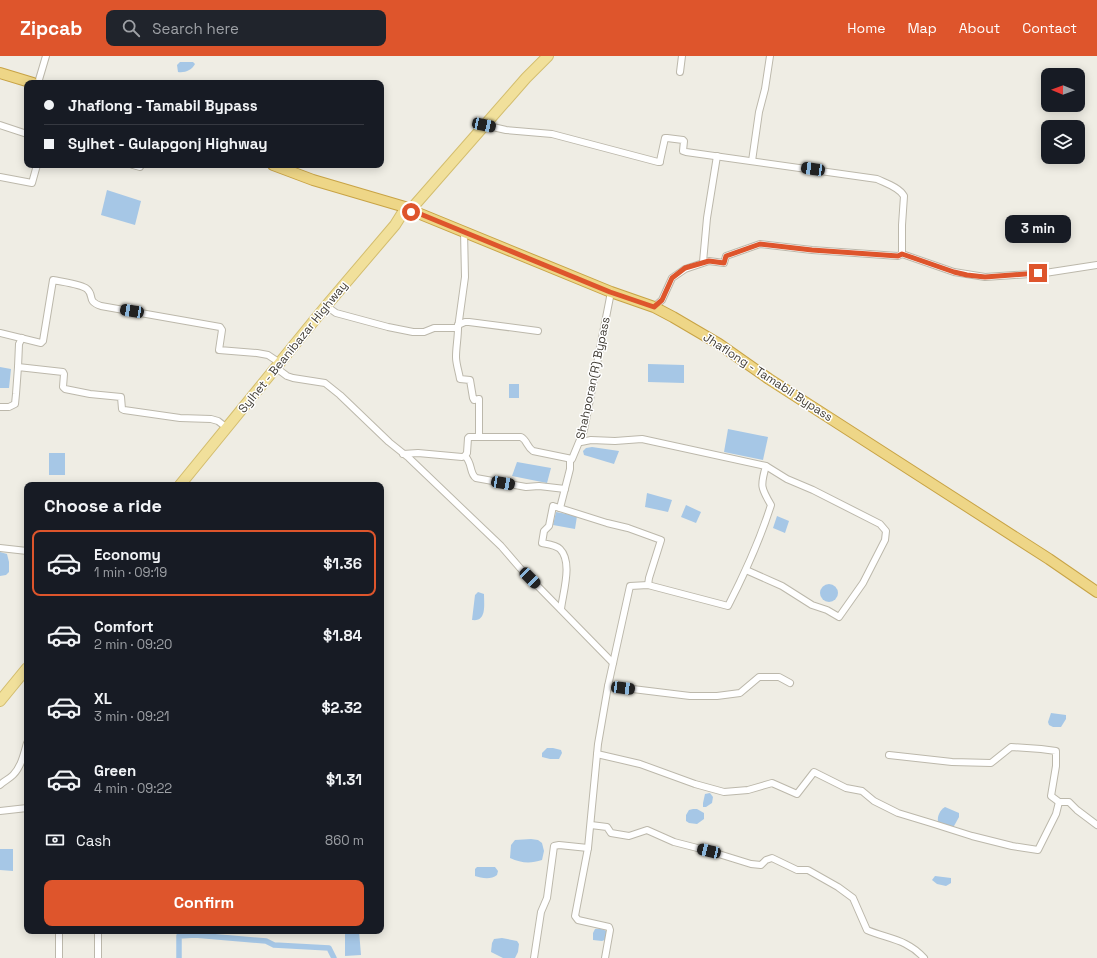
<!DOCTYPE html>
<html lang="en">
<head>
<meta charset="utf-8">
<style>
	:root { --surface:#171b24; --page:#20242c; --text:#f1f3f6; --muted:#9ea1a6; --line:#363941; --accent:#de552c }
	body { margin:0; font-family:"Space Grotesk",sans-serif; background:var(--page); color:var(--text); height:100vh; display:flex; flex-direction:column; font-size:15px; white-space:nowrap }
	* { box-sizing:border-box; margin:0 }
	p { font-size:13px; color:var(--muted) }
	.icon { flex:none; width:22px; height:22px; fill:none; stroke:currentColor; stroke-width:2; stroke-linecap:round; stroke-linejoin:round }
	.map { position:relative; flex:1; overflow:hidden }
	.details { position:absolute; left:24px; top:426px; width:360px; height:452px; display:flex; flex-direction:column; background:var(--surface); border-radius:8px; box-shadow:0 2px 10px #0003 }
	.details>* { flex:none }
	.hud { position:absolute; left:24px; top:24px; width:360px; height:88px; border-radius:8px; box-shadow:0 2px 10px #0003; display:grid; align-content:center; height:88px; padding:0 20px; background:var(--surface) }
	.needle { width:26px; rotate:271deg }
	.controls { position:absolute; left:1041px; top:12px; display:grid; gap:8px }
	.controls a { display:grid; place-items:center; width:44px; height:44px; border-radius:8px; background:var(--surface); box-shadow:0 2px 10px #0003; font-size:20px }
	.end { position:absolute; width:18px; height:18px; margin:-9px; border:5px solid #de552c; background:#fff; box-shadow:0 0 0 2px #fff }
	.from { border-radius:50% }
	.bubble { position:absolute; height:28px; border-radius:8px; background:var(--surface); box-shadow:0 2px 10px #0003; font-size:13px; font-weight:700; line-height:28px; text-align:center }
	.car { position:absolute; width:12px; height:24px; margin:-12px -6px; border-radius:5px; box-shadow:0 0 3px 1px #0007; background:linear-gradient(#222 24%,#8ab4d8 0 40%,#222 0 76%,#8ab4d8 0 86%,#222 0) }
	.hud b { display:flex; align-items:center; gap:14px; height:38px; font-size:15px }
	.hud b+b { border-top:1px solid var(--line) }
	.hud i { width:10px; height:10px; background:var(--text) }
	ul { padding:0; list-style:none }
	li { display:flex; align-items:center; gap:12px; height:66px; margin:0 8px 6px; padding:0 12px; border:2px solid transparent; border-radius:8px }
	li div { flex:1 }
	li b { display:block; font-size:15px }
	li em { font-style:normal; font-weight:700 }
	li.selected { border-color:var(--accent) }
	li>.icon { width:36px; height:36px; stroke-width:1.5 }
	h2 { padding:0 20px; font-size:18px; line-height:48px }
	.pay { display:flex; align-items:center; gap:10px; height:44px; padding:0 20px; font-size:15px }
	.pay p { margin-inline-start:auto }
	.cta { display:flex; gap:8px; margin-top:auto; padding:8px 20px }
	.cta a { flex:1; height:46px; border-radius:8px; background:var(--accent); color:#fff; font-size:16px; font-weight:700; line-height:46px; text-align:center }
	header { display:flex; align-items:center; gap:24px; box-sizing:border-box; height:56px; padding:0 20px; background:var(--accent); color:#fff }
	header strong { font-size:19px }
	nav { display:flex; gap:22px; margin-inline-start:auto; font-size:14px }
	.search { width:280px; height:36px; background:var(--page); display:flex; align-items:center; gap:10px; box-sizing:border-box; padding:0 14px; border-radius:8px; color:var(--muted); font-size:15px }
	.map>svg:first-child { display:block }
	.water { fill:#a6c7e6 }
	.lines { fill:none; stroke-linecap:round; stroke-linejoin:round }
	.canal { stroke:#a6c7e6; stroke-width:5.5 }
	.minor-casing { stroke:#bcb8ab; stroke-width:8 }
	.primary-casing { stroke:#d3bd6e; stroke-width:12 }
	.trunk-casing { stroke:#c8a345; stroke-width:12 }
	.minor { stroke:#fff; stroke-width:6 }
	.primary { stroke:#f1e09b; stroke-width:10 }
	.trunk { stroke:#eed687; stroke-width:10 }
	.route { stroke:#de552c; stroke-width:5 }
	.labels { text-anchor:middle; stroke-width:3; stroke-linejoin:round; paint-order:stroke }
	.street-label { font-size:12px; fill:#413d35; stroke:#fff }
</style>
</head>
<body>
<header>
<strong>Zipcab</strong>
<div class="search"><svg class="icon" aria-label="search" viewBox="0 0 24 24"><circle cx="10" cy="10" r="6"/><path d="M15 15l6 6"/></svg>Search here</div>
<nav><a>Home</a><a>Map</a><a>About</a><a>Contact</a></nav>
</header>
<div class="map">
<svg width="1097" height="902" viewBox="0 0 1097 902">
	<rect width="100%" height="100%" fill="#efede4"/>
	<g class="water">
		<path d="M180,6h13l2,2c-3,6 -10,9 -17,8l-1,-7z"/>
		<polygon points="107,134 141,145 135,169 101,159"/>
		<polygon points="648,308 684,309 684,327 648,326"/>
		<polygon points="0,311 11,313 9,332 0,332"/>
		<rect x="509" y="328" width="10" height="14"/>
		<polygon points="728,373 768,381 763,404 724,396"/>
		<polygon points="592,391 619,395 614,408 584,399 583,395 586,392"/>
		<rect x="49" y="397" width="16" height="22"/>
		<polygon points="517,406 551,412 547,427 512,420"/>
		<polygon points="647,437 672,444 668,456 645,451"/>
		<polygon points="686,449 701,456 696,467 681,461"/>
		<polygon points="556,456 577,460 575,473 553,469"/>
		<polygon points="777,460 789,465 785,477 773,472"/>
		<polygon points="0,496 7,498 9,506 9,516 6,519 0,520"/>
		<circle cx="829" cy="537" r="9"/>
		<path d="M478,536l6,2c0,11 3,28 -12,26l3,-25z"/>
		<polygon points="1051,657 1066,659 1066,663 1061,671 1053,671 1049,669 1048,666"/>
		<polygon points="547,692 553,692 561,694 562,697 559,703 550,703 542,701 542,697"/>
		<polygon points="710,737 713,741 712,747 706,751 703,751 703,747 705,738"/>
		<path d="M945,751l14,6v4l-5,9 -2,1 -14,-5c-1,-6 2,-12 7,-15z"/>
		<polygon points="693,753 697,753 704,757 704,763 697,768 689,767 686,765 686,759 689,754"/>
		<path d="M531,783l7,1 4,3 2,8 -2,9c-12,4 -21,3 -32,-2l1,-13 4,-5z"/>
		<polygon points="0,793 13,793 13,815 0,814"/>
		<path d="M477,811h18l3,4 -1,4c-6,5 -16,3 -22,1v-7z"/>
		<polygon points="935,820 951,822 951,827 946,830 937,828 932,824"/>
		<path d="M595,873c4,-1 9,0 13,3l-1,7 -5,2 -9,-1v-7z"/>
		<polygon points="345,875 359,875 361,899 345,900"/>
		<polygon points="502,882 517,885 519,888 518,896 515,902 503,902 491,896 492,887 494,883"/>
	</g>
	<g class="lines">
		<polyline class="canal" points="179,902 179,880 195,879 266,885 274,889 329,892 334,902"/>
		<g class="minor-casing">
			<g id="minor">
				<polyline points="680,16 682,0"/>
				<polyline points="38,27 46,0"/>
				<polyline points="0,69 27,78"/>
				<path d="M484,69l22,5 46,4 106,28h2v-1l5,-23h2l16,2 1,1 -1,10 3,1 191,27c8,4 22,8 27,17l-2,29v29l52,18 31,5 60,-4 52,-8"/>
				<polyline points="752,105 759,56 765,33 770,0"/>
				<polyline points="133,109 140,111 141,109"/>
				<polyline points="0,121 32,127 37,109"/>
				<polyline points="703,206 707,162 717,100"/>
				<polyline points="654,251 662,244 672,222 685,213 709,205 724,207 726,200 760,188 812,194 898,200 902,198"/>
				<polyline points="329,252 336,257 388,271 413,276 424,276 434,272 458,272 465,221 464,175"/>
				<polyline points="458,269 465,266 469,266 538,275"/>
				<path d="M458,272c0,10 -2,19 -2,29 0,7 3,15 4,22l10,1 3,18 1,2 5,-1v37"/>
				<path d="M0,277l41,10 2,-2 10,-61c9,2 28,4 34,9 8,7 -1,12 14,17l119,21 2,3 -3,20 38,3 11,2 12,8"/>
				<polyline points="18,311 19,288 22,282"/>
				<polyline points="279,314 287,320 293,322 325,327 340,339 389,386 409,402 501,490 520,512 613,607"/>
				<polyline points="0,351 9,351 15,348 16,338 18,311 63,316 64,318 63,331 65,333 90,338 121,341 122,353 124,354 180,362 211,363 218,365 227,372"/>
				<polyline points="581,386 591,384 615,385 642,383 766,410 787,423 813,434 880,468 886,475 885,484 863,527 839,561 827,554 812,549 782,530 746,514"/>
				<path d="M403,398l15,-1 44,4 3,-1 2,-3 1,-15 1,-1h52c6,3 6,10 12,14l39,8 12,-29 27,-138"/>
				<path d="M465,400c8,8 4,17 11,22l50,9 13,-1 26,3"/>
				<polyline points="560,452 570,413 570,404"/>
				<polyline points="0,492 27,495"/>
				<path d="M561,553c2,-17 12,-47 -1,-60 -4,-4 -13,-5 -18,-6l2,-12 5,-5 4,-20 54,17 21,5 33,12 -12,38 -1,7"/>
				<polyline points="608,630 690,640 717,640 740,637 759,621 779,621 790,627"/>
				<polyline points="597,698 640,708 695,728 724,736 748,734 772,727 797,738 814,716 846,732 862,735 874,745 898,757 931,767 972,780 1012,790 1038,794 1056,758 1059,746"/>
				<polyline points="889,699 952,706 991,707 1011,691 1041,693 1056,695 1056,710 1051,740 1059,746 1069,746 1077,754 1097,769"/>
				<path d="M0,729c4,-4 9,-6 13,-10 8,-8 11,-21 14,-32"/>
				<polyline points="0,755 27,752"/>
				<path d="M591,769l16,2 4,6 18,3 18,-6 27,12 35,9 42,13 10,1 5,-5 6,-2 25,12h11l30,17 15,11 14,32c21,9 40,9 57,28"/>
				<polyline points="98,875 98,902"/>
				<polyline points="59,902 59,875"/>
				<polyline points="534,902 541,856 547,842 554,790 559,789 588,792"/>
				<path d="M605,902l5,-28 -1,-3 -31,-7 -3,-4 13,-68 10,-104 10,-58 22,-100 18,-1 80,21c17,-33 32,-66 43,-101 -10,-17 -11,-19 -5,-39"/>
			</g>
		</g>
		<g class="primary-casing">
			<g id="primary">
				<polyline points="413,151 526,22 548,0"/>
				<polyline points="180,429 326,250 395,169 405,153"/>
				<polyline points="0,645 27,612"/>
			</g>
		</g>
		<g class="trunk-casing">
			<g id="trunk">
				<polyline points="0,17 33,27"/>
				<polyline points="273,109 313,124 405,151"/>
				<polyline points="413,155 611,236 654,251 673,261 719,288 769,323 1049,503 1097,536"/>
			</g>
		</g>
		<use href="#minor" class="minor"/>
		<use href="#primary" class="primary"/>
		<use href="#trunk" class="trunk"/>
	</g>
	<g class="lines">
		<polyline class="route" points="411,156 413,155 610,236 654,251 662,244 672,222 685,212 709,205 724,207 726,200 760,188 812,194 898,200 902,198 954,216 967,219 985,221 1038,217"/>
	</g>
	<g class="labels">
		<g class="street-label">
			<text transform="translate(293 291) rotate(-51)" y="4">Sylhet - Beanibazar Highway</text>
			<text transform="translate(768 321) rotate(33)" y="4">Jhaflong - Tamabil Bypass</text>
			<text transform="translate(593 322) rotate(-78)" y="4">Shahporan(R) Bypass</text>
		</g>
	</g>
</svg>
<div class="controls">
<a><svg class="needle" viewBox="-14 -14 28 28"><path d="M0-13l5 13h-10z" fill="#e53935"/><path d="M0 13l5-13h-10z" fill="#9ea1a6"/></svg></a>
<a><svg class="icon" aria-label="layers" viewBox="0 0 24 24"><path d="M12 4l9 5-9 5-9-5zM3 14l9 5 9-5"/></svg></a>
</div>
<i class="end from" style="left:411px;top:156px"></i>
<i class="end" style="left:1038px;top:217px"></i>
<div class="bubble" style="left:1005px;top:159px;width:66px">3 min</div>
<i class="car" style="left:484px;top:69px;rotate:102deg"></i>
<i class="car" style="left:813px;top:113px;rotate:278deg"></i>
<i class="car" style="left:132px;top:255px;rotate:279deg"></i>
<i class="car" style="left:503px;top:427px;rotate:100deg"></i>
<i class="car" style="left:530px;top:522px;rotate:135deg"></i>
<i class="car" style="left:623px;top:632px;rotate:97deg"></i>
<i class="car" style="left:709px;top:795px;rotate:283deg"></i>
<div class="hud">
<b><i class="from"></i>Jhaflong - Tamabil Bypass</b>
<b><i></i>Sylhet - Gulapgonj Highway</b>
</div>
<section class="details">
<h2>Choose a ride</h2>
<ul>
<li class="selected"><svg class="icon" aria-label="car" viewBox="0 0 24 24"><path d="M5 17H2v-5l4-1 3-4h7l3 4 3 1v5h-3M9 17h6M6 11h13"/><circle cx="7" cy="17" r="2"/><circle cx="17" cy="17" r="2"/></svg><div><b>Economy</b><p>1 min · 09:19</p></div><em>$1.36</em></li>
<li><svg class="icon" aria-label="car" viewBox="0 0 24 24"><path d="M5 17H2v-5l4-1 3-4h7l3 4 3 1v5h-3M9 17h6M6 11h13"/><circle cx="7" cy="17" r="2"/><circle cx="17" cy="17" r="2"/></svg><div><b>Comfort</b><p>2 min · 09:20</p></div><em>$1.84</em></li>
<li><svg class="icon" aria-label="car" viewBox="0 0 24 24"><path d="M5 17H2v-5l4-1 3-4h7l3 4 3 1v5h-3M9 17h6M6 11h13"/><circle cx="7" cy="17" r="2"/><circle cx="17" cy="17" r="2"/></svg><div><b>XL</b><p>3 min · 09:21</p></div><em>$2.32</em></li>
<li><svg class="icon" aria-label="car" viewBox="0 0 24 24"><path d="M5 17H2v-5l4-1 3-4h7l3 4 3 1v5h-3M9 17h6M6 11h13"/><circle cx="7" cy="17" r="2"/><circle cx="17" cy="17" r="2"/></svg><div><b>Green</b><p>4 min · 09:22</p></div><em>$1.31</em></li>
</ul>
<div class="pay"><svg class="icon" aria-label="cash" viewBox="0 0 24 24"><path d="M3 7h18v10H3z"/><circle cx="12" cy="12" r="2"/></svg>Cash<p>860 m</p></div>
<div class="cta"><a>Confirm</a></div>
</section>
</div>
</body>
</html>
